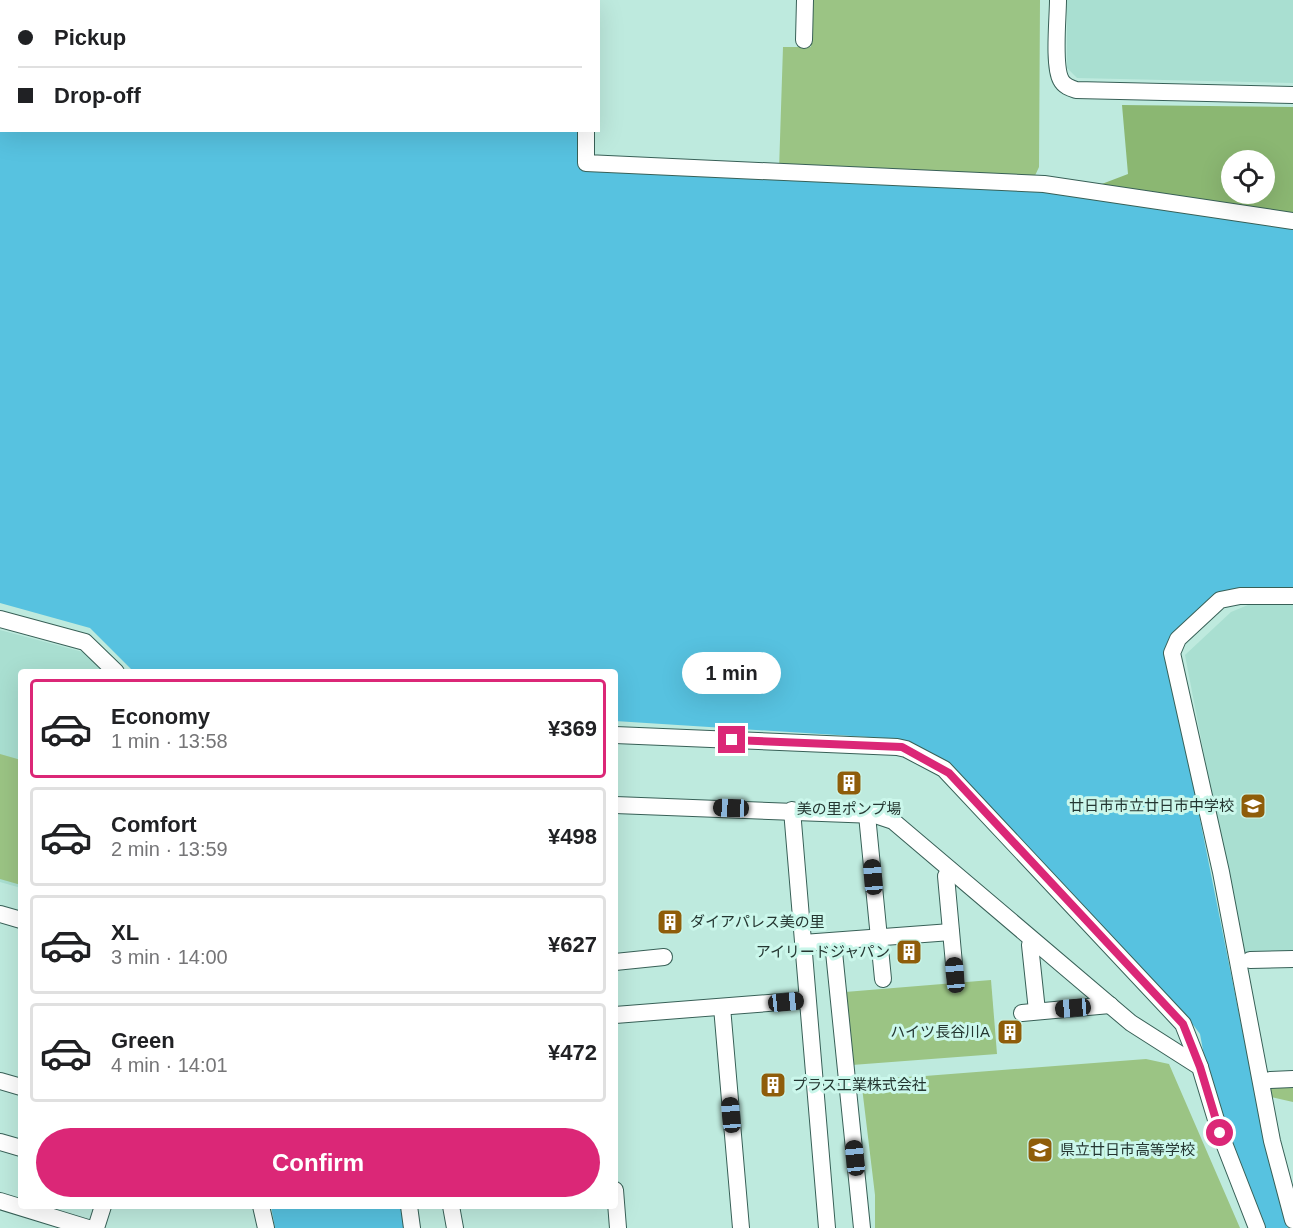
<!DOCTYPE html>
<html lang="en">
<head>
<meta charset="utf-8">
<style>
	:root { --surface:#fff; --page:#f6f6f6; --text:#202124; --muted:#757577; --line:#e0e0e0; --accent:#db2777 }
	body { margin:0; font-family:Helvetica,"Noto Sans JP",sans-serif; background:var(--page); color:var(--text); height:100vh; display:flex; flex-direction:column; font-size:22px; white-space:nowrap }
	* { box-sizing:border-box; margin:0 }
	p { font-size:20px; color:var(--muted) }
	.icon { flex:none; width:33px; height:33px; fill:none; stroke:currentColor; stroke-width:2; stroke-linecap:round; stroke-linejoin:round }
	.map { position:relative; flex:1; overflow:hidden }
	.panel { position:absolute; left:18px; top:669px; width:600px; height:540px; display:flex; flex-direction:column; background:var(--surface); border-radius:6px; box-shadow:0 6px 24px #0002 }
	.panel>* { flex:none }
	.hud { position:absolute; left:0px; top:0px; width:600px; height:132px; box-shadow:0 6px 24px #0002; display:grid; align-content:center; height:132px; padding:0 18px; background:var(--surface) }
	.tools { position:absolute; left:1221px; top:150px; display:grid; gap:12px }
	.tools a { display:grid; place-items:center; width:54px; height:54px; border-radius:50%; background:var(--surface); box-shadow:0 6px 24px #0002; font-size:30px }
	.end { position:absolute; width:27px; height:27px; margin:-14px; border:8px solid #db2777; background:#fff; box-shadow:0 0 0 3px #fff }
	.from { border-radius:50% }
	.bubble { position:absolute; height:42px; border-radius:21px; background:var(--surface); box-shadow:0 6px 24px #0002; font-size:20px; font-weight:600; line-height:42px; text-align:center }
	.car { position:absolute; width:18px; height:36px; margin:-18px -9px; border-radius:8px; box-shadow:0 0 4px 2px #0007; background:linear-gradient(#222 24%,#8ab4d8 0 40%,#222 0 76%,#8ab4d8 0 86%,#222 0) }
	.hud b { display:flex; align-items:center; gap:21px; height:57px; font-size:22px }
	.hud b+b { border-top:2px solid var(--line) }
	.hud i { width:15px; height:15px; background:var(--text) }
	ul { padding:10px 0 0; list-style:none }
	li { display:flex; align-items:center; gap:18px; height:99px; margin:0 12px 9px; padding:0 6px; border:3px solid var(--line); border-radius:6px }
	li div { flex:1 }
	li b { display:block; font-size:22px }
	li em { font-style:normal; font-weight:600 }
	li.on { border-color:var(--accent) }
	li>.icon { width:54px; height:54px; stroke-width:1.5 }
	.button { display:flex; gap:12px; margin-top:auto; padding:12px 18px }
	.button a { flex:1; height:69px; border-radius:36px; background:var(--accent); color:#fff; font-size:24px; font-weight:600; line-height:69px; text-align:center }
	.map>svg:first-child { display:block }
	.built { fill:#a9dfd1 }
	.green { fill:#9bc484 }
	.forest { fill:#8bb772; fill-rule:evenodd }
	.water { fill:#57c2e0 }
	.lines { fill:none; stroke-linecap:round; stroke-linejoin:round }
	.minor-casing { stroke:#386057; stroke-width:18 }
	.minor { stroke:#fff; stroke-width:16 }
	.route { stroke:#db2777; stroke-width:8 }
	.labels { text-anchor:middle; stroke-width:6; stroke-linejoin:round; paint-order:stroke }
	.poi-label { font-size:15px; fill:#243631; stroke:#cbf7eb; text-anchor:end }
</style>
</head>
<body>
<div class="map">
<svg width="1293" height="1228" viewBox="0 0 1293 1228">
	<rect width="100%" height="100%" fill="#beeade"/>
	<g class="built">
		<polygon points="1067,0 1293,0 1293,83 1077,78 1067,68"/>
		<polygon points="1293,604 1293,957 1243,958 1185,655 1231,612 1248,605"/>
		<polygon points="0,630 83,652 104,672 21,672 21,888 0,882"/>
	</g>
	<g class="green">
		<polygon points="812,0 1040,0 1039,167 1033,180 779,170 783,47 811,47"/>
		<polygon points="0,754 21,760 21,885 0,879"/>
		<polygon points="991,980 997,1054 852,1065 845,992"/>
		<polygon points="1146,1059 1169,1064 1240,1228 875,1228 875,1195 861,1079 925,1076"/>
		<polygon points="1293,1083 1293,1102 1271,1097 1268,1084"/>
	</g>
	<path class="forest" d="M1122,105l171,2v109l-199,-29 34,-13zM1232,160h32v34h-32z"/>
	<g class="water">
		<polygon points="0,0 580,0 2,2 2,130 578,131 578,167 1039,186 1293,225 1293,587 1274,587 1224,593 1172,635 1176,700 1265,1143 1288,1228 1265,1228 1213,1105 1200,1034 1194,1026 954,768 900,739 615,721 615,672 134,672 90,628 0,603"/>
		<polygon points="271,1206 403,1206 407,1228 275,1228"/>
	</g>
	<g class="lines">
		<g class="minor-casing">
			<g id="minor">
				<path d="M1058,0c0,18 -5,66 3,80 3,6 9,8 15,10l217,5"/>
				<polyline points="587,2 587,0"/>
				<polyline points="804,40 805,0"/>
				<polyline points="586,130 586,163 1044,184 1293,221"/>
				<polyline points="1293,596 1240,596 1220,600 1178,639 1172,653 1221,872 1272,1141 1293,1220"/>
				<polyline points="0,619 85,642 116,672"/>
				<polyline points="615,735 897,747 906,749 944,769 1183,1024 1200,1067"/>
				<polyline points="615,805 875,815 893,821 1131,1023 1200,1067 1220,1133 1257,1228"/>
				<polyline points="792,810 827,1228"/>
				<polyline points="867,815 883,979"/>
				<polyline points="950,870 946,876 955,975"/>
				<polyline points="0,914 21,920"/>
				<polyline points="1032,940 1030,945 1037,1011"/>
				<polyline points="833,942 862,1228"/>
				<polyline points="803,943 951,932"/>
				<polyline points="1250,960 1293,959"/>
				<polyline points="615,962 664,957"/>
				<polyline points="722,1007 741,1228"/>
				<polyline points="1022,1013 1110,1005"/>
				<polyline points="615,1015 807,1000"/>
				<polyline points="1270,1080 1293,1079"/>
				<polyline points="0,1081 21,1087"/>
				<polyline points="0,1142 21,1148"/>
				<polyline points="615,1190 618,1228"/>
				<polyline points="0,1201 88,1228"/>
				<polyline points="261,1206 266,1228"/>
				<polyline points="409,1206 412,1228"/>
				<polyline points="451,1206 455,1228"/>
				<polyline points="96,1228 103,1206"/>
			</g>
		</g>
		<use href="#minor" class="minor"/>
	</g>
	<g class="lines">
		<polyline class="route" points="732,740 902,747 949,773 1183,1024 1200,1067 1220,1133"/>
	</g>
	<defs>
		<g id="building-square" transform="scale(1.35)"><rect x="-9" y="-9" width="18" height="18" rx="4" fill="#8f5d0a" stroke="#cbf7eb"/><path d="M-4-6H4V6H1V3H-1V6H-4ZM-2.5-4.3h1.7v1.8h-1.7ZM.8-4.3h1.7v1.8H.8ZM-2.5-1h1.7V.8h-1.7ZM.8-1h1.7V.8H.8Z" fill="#fff"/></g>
		<g id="school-square" transform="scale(1.35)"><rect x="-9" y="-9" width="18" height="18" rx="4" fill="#8f5d0a" stroke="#cbf7eb"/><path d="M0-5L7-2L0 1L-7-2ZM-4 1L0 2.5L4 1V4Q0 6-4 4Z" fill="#fff"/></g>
	</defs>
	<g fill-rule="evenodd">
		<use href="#building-square" x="849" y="783"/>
		<use href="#school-square" x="1253" y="806"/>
		<use href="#building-square" x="670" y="922"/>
		<use href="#building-square" x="909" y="952"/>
		<use href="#building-square" x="1010" y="1032"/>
		<use href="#building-square" x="773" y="1085"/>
		<use href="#school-square" x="1040" y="1150"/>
	</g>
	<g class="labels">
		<g class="poi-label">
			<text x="1234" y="811">廿日市市立廿日市中学校</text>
			<text x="849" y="814" text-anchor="middle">美の里ポンプ場</text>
			<text x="690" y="927" text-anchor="start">ダイアパレス美の里</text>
			<text x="890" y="957">アイリードジャパン</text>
			<text x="990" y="1037">ハイツ長谷川A</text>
			<text x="792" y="1090" text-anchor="start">プラス工業株式会社</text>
			<text x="1060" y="1155" text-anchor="start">県立廿日市高等学校</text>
		</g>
	</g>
</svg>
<div class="tools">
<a><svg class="icon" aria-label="locate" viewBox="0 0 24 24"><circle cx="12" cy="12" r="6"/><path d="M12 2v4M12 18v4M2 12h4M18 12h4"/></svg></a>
</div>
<i class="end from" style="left:1220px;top:1133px"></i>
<i class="end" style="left:732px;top:740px"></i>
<div class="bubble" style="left:682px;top:652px;width:99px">1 min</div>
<i class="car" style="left:731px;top:808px;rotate:272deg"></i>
<i class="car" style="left:873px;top:877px;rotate:355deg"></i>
<i class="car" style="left:955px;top:975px;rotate:355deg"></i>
<i class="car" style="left:786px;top:1002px;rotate:84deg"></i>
<i class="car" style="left:1073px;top:1008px;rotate:265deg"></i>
<i class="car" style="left:731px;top:1115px;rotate:355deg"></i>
<i class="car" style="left:855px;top:1158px;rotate:354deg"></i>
<div class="hud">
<b><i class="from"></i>Pickup</b>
<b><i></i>Drop-off</b>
</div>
<section class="panel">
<ul>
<li class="on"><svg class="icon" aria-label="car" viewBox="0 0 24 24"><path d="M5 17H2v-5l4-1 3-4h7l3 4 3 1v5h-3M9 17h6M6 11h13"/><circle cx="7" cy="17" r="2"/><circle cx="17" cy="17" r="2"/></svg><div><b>Economy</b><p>1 min · 13:58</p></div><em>¥369</em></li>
<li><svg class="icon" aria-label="car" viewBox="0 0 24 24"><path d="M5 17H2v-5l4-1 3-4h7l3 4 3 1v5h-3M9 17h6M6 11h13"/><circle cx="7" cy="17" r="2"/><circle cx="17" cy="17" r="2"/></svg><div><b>Comfort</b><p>2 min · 13:59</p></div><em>¥498</em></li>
<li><svg class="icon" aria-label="car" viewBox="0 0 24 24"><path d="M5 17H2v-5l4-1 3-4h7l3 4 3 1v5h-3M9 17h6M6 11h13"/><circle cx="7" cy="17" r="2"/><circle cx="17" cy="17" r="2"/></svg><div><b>XL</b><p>3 min · 14:00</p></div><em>¥627</em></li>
<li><svg class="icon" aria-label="car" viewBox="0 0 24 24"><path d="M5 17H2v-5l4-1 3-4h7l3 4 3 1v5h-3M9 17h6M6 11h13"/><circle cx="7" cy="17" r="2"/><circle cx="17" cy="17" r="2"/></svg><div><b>Green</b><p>4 min · 14:01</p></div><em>¥472</em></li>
</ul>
<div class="button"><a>Confirm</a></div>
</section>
</div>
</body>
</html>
